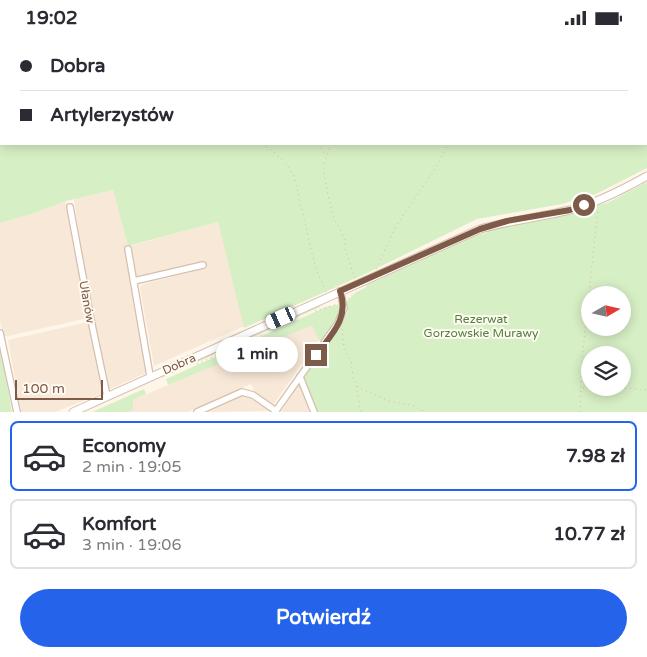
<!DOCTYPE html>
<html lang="pl">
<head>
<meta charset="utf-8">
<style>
	:root { --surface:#fff; --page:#f2f2f3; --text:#2b2b33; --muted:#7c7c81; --line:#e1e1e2; --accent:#2563eb }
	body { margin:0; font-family:"Varela Round",sans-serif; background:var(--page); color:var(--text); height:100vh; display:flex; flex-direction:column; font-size:19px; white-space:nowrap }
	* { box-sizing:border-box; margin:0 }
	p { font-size:16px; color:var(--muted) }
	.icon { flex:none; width:28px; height:28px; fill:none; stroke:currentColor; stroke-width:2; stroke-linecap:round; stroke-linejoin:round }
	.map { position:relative; height:377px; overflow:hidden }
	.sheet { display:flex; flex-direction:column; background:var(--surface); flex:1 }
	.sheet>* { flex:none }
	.hud { position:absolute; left:0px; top:0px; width:648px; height:110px; box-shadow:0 2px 12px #0003; display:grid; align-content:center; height:110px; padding:0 20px; background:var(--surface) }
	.needle { width:32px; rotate:81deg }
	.tools { position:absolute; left:581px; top:251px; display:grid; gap:10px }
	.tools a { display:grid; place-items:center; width:50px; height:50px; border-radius:50%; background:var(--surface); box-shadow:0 2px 12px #0003; font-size:25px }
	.scale { position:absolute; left:15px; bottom:12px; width:88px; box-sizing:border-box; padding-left:5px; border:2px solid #7e5a48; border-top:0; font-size:14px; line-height:18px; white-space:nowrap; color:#7e5a48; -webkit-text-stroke:4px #fffaf2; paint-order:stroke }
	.end { position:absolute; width:22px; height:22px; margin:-11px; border:6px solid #7e5a48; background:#fff; box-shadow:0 0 0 2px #fff }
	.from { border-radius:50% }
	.bubble { position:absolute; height:35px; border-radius:18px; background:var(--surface); box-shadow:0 2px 12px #0003; font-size:16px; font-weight:700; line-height:35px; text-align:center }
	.car { position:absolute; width:15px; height:30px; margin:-15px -8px; border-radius:6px; box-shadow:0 0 4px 1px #0007; background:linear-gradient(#fff 24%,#345 0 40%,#fff 0 76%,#345 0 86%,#fff 0) }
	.hud b { display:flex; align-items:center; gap:18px; height:48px; font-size:19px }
	.hud b+b { border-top:1px solid var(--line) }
	.hud i { width:12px; height:12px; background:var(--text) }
	ul { padding:9px 0 0; list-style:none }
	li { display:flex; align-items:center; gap:15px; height:70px; margin:0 10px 8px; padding:0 10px; border:2px solid var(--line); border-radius:8px }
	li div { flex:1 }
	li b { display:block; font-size:19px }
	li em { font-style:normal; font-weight:700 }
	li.selected { border-color:var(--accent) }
	li>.icon { width:45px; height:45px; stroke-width:1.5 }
	.cta { display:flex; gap:10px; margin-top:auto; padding:10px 20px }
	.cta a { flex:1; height:58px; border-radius:30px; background:var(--accent); color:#fff; font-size:20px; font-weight:700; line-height:58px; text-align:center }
	.status { display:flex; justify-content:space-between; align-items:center; height:35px; padding:0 25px; background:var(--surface); direction:ltr }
	.status svg { height:14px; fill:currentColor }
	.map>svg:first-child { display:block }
	.residential { fill:#f8e8d7 }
	.green { fill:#d7efc5; fill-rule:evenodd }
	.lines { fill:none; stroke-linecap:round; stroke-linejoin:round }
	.minor-casing { stroke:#d6bfaf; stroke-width:8 }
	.tertiary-casing { stroke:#d6bfaf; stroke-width:9 }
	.path { stroke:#deb69f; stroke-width:1; stroke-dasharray:1 4; stroke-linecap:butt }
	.minor { stroke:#fff; stroke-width:5.5 }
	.tertiary { stroke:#fff; stroke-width:7 }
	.route { stroke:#7e5a48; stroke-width:6 }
	.labels { text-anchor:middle; stroke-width:4; stroke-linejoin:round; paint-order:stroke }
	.street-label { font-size:12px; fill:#7e5a48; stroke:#fffaf2 }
	.park-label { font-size:12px; fill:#517f3c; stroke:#fffaf2 }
</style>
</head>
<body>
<div class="status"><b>19:02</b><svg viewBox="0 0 49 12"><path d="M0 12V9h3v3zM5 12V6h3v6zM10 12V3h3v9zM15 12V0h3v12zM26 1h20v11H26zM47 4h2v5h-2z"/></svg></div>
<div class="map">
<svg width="647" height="377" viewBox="0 0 647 377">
	<rect width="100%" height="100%" fill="#fff6ea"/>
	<g class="residential">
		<polygon points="113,155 128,211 126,213 146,338 108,355 82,220 74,164"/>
		<polygon points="66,166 88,283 4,302 0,286 0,188 38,177"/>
		<polygon points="218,187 244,291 154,331 140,253 143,249 207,233 205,226 138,242 135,240 130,211"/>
		<polygon points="88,287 103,358 55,377 21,377 8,305"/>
		<polygon points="312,289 319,305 273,370 255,358 251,349 188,377 128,377 133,375 133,365"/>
		<polygon points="297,352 304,356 312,377 281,377"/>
		<polygon points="241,361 247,361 271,376 206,377"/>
	</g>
	<g class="green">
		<path d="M0,0h647v133l-51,26 -34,10 -85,15 -114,56 -119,53 -26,-106 -90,24 -15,-56 -47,11 -28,11 -38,11zM646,1v108h-645v-108z"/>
		<path d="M647,147v230h-335l-8,-21 -7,-4 51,-75 -1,-11 9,-9 9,-4 2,-3 108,-50 11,-2 9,-5 112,-25zM590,260h32v32h-32zM590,320h32v32h-32z"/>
		<polygon points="319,269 320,272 164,342 163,341"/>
		<polygon points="341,269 339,282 322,307 319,305 312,290 168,350 166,344 326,272"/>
		<polygon points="0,312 12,377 0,377"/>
		<polygon points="144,354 146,359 133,365 133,375 128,377 92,377"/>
	</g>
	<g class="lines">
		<g class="minor-casing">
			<g id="minor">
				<polyline points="70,172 91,285 107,361"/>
				<polyline points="128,214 150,341"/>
				<polyline points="134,246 203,230"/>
				<polyline points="0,298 17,377"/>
				<polyline points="300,342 314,377"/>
				<polyline points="197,377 242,357 253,360 276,376"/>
				<polyline points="275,377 338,288 344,273 340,256"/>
			</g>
		</g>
		<g class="tertiary-casing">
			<path id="tertiary" d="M73,377l407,-183c29,-8 60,-12 90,-19 27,-7 52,-20 77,-34"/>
		</g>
		<g class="path">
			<polyline points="230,0 231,1"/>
			<polyline points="279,0 280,1"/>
			<polyline points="454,0 454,1"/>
			<polyline points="489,1 489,0"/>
			<path d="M262,109c13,8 25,18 32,32l21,90 11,26"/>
			<polyline points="317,109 326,120"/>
			<polyline points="331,109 324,129 324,139 329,165 334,183 345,204 345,214 355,244"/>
			<polyline points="376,234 396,191 437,131 448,109"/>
			<polyline points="348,264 353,258"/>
			<polyline points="315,276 338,269"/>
			<polyline points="342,294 344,313 351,326 353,342 359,353 389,366 415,371 425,377"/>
			<polyline points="197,329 264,299"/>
			<polyline points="356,351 361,377"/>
			<polyline points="615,352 647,355"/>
			<polyline points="583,353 590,352"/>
			<polyline points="580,377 582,324 598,174"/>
		</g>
		<use href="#minor" class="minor"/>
		<use href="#tertiary" class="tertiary"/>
	</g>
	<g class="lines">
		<path class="route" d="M316,320c15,-20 34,-37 24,-64l140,-62 27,-8 63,-11 14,-5"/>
	</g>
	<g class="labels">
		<g class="street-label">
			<text transform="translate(87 267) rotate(80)" y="4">Ułanów</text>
			<text transform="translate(179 329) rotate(-24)" y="4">Dobra</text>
		</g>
		<g class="park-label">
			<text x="481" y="288">Rezerwat<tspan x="481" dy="14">Gorzowskie Murawy</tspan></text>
		</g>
	</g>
</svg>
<div class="tools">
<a><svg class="needle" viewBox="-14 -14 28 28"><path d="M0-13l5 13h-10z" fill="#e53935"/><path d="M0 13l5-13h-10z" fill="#7c7c81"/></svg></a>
<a><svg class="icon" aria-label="layers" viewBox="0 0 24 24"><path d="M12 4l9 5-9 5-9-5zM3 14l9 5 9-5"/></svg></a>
</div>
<div class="scale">100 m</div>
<i class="end from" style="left:584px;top:170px"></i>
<i class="end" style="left:316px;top:320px"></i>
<div class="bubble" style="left:216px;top:302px;width:82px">1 min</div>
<i class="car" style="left:281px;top:283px;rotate:246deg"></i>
<div class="hud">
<b><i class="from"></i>Dobra</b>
<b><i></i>Artylerzystów</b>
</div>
</div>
<section class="sheet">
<ul>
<li class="selected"><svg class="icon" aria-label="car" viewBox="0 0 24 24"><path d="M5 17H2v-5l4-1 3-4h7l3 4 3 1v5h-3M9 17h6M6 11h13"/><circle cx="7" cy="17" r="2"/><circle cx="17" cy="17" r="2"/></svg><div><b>Economy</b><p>2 min · 19:05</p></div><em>7.98 zł</em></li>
<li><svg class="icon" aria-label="car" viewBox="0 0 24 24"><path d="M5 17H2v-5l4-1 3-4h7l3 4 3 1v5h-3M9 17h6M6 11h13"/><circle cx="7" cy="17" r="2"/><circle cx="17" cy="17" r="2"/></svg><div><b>Komfort</b><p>3 min · 19:06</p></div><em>10.77 zł</em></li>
</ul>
<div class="cta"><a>Potwierdź</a></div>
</section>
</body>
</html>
